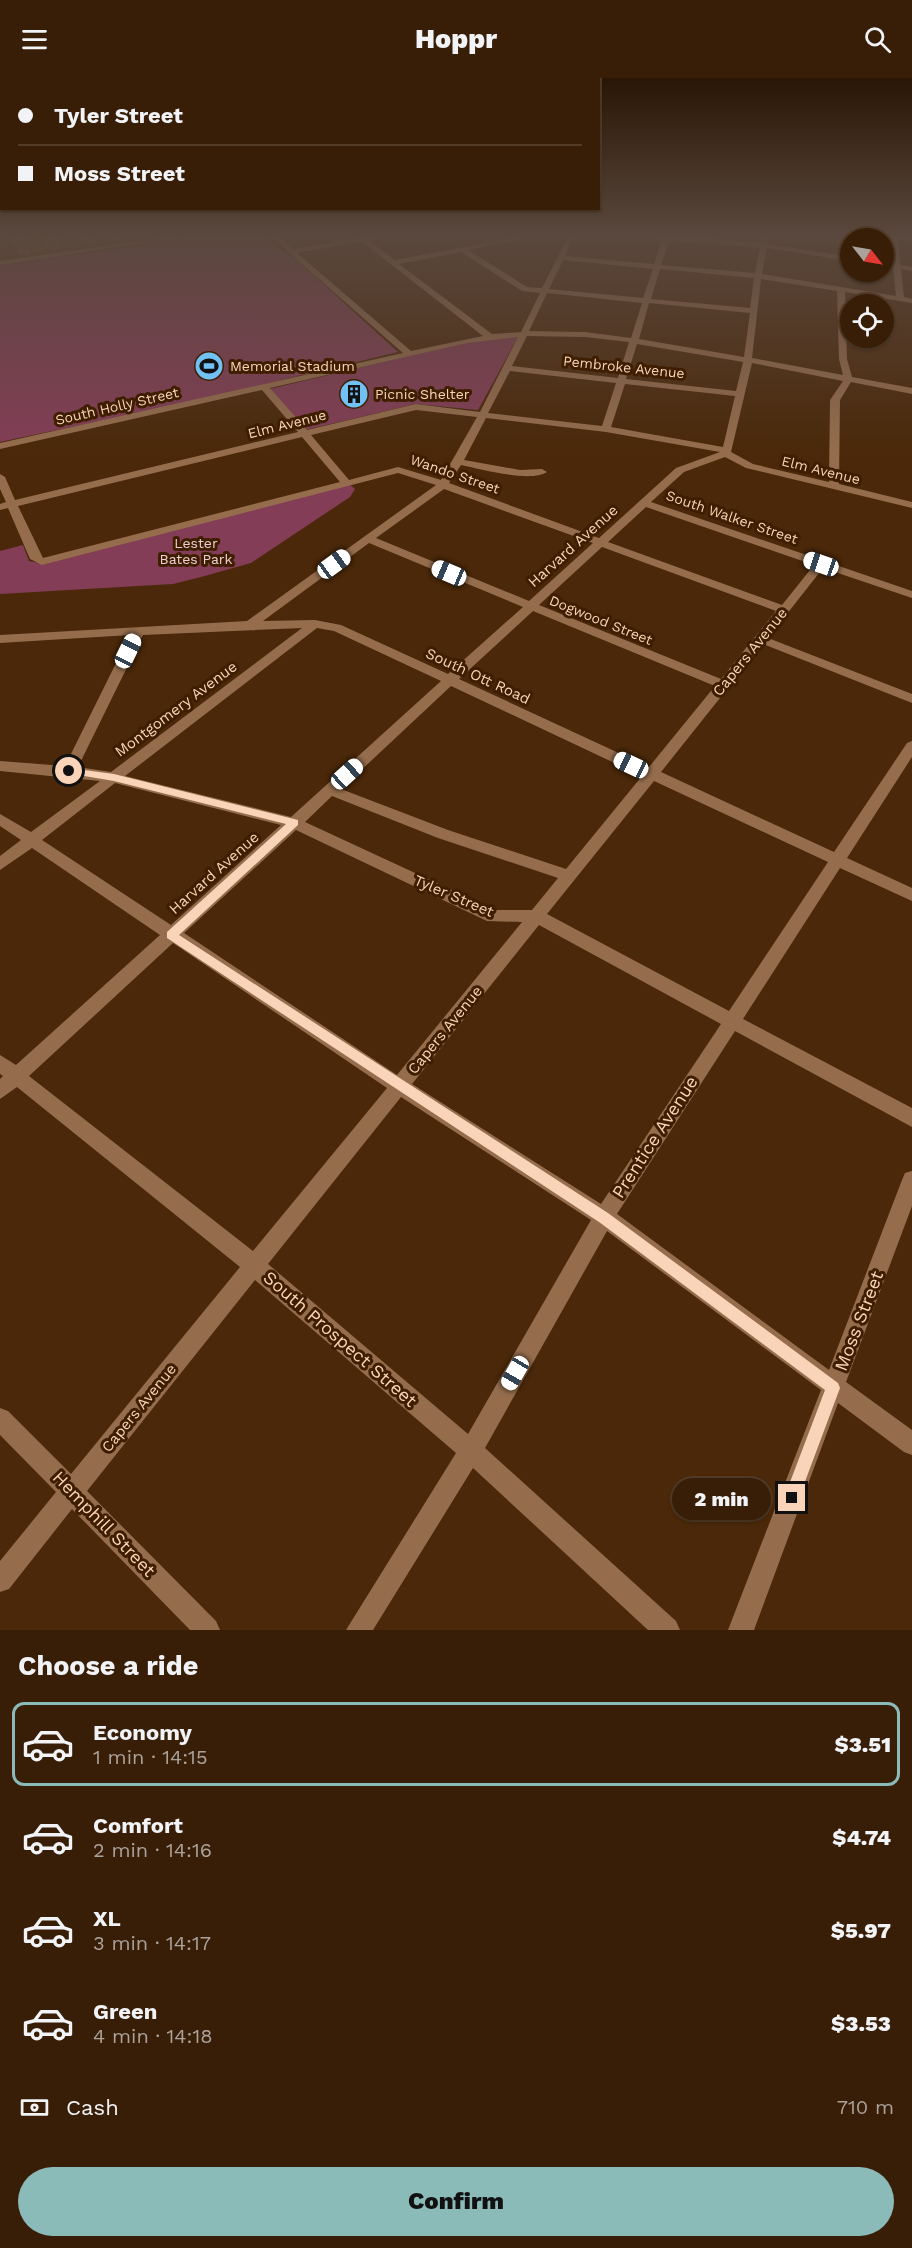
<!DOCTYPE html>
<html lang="en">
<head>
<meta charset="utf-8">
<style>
	:root { --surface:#381e07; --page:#3f2711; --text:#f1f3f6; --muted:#aba29b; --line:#523c28; --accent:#8bbbb9 }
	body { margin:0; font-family:"Work Sans",sans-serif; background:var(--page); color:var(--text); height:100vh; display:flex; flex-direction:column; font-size:22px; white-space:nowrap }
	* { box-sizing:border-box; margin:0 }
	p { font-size:20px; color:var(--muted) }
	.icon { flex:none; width:33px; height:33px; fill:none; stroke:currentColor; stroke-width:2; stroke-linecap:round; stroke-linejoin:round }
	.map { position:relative; height:1552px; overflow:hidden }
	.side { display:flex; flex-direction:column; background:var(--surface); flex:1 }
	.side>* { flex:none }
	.hud { position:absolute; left:0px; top:0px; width:600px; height:132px; box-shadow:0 2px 4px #0004,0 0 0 2px var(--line); display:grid; align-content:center; height:132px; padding:0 18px; background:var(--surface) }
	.needle { width:39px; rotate:121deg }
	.buttons { position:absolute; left:840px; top:150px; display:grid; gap:12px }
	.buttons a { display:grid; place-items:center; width:54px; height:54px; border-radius:50%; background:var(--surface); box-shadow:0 2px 4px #0004,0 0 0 2px var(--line); font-size:30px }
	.end { position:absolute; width:27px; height:27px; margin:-14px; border:8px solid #f9d4b9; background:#111; box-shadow:0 0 0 3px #111 }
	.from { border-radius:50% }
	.bubble { position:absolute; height:42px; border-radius:21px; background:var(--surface); box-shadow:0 2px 4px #0004,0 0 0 2px var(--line); font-size:20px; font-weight:800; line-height:42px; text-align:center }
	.car { position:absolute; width:18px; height:36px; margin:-18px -9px; border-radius:8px; box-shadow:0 0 4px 2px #0007; background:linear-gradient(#fff 24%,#345 0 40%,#fff 0 76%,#345 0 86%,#fff 0) }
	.hud b { display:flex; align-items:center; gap:21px; height:57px; font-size:22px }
	.hud b+b { border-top:2px solid var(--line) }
	.hud i { width:15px; height:15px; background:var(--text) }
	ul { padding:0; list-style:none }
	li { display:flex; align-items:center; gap:18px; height:84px; margin:0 12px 9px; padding:0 6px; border:3px solid transparent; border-radius:12px }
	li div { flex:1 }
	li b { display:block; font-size:22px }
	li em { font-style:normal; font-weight:800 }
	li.selected { border-color:var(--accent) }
	li>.icon { width:54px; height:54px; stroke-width:1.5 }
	h2 { padding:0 18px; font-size:27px; line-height:72px }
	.pay { display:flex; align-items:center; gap:15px; height:66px; padding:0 18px; font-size:22px }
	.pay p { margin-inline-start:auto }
	.primary-button { display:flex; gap:12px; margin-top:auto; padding:12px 18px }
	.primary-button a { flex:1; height:69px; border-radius:36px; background:var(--accent); color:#111; font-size:24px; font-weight:800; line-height:69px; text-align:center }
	header { display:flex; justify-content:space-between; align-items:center; height:78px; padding:0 18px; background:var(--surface); font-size:27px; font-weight:800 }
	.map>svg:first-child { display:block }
	.built { fill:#593411 }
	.green { fill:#833d56 }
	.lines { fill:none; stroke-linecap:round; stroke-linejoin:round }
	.taxiway { fill:#795638; fill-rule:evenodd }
	.building { fill:#574016; stroke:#846227; stroke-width:1.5 }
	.minor { fill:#956d4d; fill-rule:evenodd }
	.route { fill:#f9d4b9 }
	.labels { text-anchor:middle; stroke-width:6; stroke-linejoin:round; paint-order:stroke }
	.far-poi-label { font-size:14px; fill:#f9d4b9; stroke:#3f1e00; text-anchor:start }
	.far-street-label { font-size:14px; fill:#f9d4b9; stroke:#3f1e00 }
	.far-park-label { font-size:14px; fill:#edced6; stroke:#3f1e00 }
	.street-label { font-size:15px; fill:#f9d4b9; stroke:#3f1e00 }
	.near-street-label { font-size:18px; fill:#f9d4b9; stroke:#3f1e00 }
</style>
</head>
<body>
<header><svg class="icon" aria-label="menu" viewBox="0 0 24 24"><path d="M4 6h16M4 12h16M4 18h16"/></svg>Hoppr<svg class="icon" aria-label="search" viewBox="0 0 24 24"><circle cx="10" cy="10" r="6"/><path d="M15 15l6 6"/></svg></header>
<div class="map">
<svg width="912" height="1552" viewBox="0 0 912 1552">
	<rect width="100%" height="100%" fill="#4a2809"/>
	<polygon class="built" points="0,157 196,157 0,185"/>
	<g class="green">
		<polygon points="212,157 262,157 299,184 398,274 190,324 0,364 0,187"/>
		<polygon points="518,259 478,332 416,326 305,352 270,311 472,263"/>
		<polygon points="349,406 355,411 350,419 251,485 201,499 173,506 0,516 0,473 23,467 29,483 45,486"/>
	</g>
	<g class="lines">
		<g class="taxiway">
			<polygon points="9,157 23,157 31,174 29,177 19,177"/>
			<polygon points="43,157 57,157 63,169 61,172 51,172"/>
			<polygon points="77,157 91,157 95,164 93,167 83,167"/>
			<polygon points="109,157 123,157 124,159 117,163 112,162"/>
		</g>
	</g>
	<polygon class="building" points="26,157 42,157 48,170 33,173"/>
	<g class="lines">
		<g class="minor">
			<polygon points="183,157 199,157 0,187 0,183"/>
			<path d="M269,157h7l17,14 82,-14h13l-20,5 27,20 131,-25h12l-70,15 59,37 15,1 27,-53h6l-10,21 89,8 8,-25 -23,-4h31l91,8 2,-8h6l-1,9 82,13v4l-83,-13 -5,26 134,22 -3,-28 -9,-2v-4l9,1 -2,-25 -14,-3 35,2v4l-14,-2 2,26 12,2v4l-11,-2 3,28 8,2v4l-67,-11 2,67 5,18 60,11v6l-61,-12 -11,18 -1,84 73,18v6l-166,-40 -21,-11 -41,15 -33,30 261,89v7l-89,-30 -55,70 144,56v9l-149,-59 -102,128 173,80 73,-109 5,-2v16l-65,101 65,30v13l-72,-33 -97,151 169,89v19l-177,-96 -118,183 212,156 73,-190 3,-7 7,-2v35l-66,176 66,48v25l-8,-3 -66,-49 -84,227h-26l93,-240 -214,-159 -122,217 191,173 4,9h-32l-175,-162 -100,162h-27l110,-177 -201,-173 -168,211 129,130 4,9h-30l-118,-121 -63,80 -9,3v-31l56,-69 -56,-57v-27l8,3 63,63 169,-207 -223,-180 -17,12v-20l3,-3 -3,-2v-19l16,10 144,-130 -128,-87 -32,22v-14l21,-16 -21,-14v-12l31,18 69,-51 -100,-10v-10l65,5 65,-131 -130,8v-8l247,-14 189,-136 -38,-12 -356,92 -12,-6 -22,-51 -8,2v-6l6,-2 -6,-13v-15l5,3 10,23 283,-68 -36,-42 -262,59v-6l403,-90zM669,162l91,8 -5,25 -94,-8zM361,163l122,95 -72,15 -114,-98zM461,174l61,39 18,2 -19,39 -29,2 -93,-70zM563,182l90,9 -10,29 -94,-9zM660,191l94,9 -4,30 -99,-9zM761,201l76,12 2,68 4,16 -91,-17zM547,215l95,10 -11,35 -46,-6 -56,-1zM649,225l101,10 -6,44 -105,-18zM527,258l58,1 44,5 -11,36 -106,-12zM518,259l-38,75 -64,-8 -109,26 -37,-42 197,-45zM637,266l106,18 -7,29 -110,-12zM752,285l91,18 -13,19 -1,82 -76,-18 -22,-12zM510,293l106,12 -14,43 -114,-13zM625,306l110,12 -12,51 -112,-20zM416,332l61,7 -36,63 -43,-13 -49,13 -38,-45zM486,340l120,14 114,20 -44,16 -77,70 -150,-55 12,-18c19,4 70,18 86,7l-5,-3 -22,1 -56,-10zM302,359l38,45 -297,76 -25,-52zM444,411l149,54 -64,58 -153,-63zM646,429l168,58 -32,40 -174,-63zM369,465l154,64 -75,67 -107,-49 -26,-5 -52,1zM602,469l174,64 -55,68 -182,-74zM533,533l182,75 -66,81 -190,-88zM302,550l-191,144 -33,-5 65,-132zM317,550l17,3 107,50 -150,136 -166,-41zM451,608l191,90 -76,93 -118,-39 -107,-41zM654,703l174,81 -99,149 -182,-97zM115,705l166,42 -110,100 -129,-85zM332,718l106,42 120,40 -26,32h-37l-190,-88zM296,752l191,91 35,1 -125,153 -213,-142zM539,847l182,99 -120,180 -189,-120zM173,865l214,145 -134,163 -224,-175zM401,1019l190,123 -123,214 -200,-170z"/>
		</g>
	</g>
	<linearGradient id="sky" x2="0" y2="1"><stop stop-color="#291605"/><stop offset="0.42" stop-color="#5a483e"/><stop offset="1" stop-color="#5a483e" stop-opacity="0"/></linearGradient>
	<rect width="912" height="374" fill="url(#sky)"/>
	<polygon class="route" points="69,690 114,696 298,742 298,747 179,857 608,1135 838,1305 840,1310 797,1425 792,1427 786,1425 784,1420 825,1312 599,1144 167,860 167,854 286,746 114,703 66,695 65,693"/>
	<defs>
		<g id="stadium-disc" transform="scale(1.5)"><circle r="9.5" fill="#72c1f5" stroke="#3f1e00"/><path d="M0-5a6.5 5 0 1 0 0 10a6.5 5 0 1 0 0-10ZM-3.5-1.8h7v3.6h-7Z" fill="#111"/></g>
		<g id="building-disc" transform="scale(1.5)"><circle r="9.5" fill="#72c1f5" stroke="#3f1e00"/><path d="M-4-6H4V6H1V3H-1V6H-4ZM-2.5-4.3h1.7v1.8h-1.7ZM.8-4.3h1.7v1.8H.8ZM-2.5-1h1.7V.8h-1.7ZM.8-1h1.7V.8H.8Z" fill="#111"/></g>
	</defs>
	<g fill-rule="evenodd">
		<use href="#stadium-disc" x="209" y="288"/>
		<use href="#building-disc" x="354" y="316"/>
	</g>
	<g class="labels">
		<g class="far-poi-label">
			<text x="230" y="293">Memorial Stadium</text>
			<text x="375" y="321">Picnic Shelter</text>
		</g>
		<g class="far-street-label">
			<text transform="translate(624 289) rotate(6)" y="5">Pembroke Avenue</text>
			<text transform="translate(117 328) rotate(-13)" y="5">South Holly Street</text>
			<text transform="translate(287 346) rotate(-14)" y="5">Elm Avenue</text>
			<text transform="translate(821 392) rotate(14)" y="5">Elm Avenue</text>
			<text transform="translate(455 396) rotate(19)" y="5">Wando Street</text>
			<text transform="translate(732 439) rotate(19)" y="5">South Walker Street</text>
			<text transform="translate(601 542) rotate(22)" y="5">Dogwood Street</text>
		</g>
		<g class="far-park-label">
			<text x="196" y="470">Lester<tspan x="196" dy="16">Bates Park</tspan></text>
		</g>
		<g class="street-label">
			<text transform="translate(573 468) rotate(-42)" y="5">Harvard Avenue</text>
			<text transform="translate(750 574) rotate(-51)" y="5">Capers Avenue</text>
			<text transform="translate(478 598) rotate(25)" y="5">South Ott Road</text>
			<text transform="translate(176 631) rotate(-37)" y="5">Montgomery Avenue</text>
			<text transform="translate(214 795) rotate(-42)" y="5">Harvard Avenue</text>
			<text transform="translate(454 818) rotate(23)" y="5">Tyler Street</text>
			<text transform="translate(445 952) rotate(-51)" y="5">Capers Avenue</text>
			<text transform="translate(139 1330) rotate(-51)" y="5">Capers Avenue</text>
		</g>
		<g class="near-street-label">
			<text transform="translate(655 1059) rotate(-57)" y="6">Prentice Avenue</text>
			<text transform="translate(859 1243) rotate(-69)" y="6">Moss Street</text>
			<text transform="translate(340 1261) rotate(41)" y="6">South Prospect Street</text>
			<text transform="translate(104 1446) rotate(46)" y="6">Hemphill Street</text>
		</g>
	</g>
</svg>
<div class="buttons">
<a><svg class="needle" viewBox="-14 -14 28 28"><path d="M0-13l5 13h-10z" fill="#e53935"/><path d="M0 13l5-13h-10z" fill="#aba29b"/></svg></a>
<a><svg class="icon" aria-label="locate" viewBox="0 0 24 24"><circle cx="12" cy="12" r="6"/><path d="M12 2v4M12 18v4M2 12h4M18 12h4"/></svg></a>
</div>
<i class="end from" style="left:69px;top:693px"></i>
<i class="end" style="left:792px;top:1420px"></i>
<div class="bubble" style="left:672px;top:1400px;width:99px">2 min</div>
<i class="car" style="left:334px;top:486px;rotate:54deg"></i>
<i class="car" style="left:821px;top:486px;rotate:289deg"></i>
<i class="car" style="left:449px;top:495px;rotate:293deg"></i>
<i class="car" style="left:128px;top:573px;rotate:26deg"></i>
<i class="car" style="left:631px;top:687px;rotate:295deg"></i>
<i class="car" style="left:347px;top:696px;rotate:48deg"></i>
<i class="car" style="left:515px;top:1295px;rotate:210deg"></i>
<div class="hud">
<b><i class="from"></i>Tyler Street</b>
<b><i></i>Moss Street</b>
</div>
</div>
<section class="side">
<h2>Choose a ride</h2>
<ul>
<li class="selected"><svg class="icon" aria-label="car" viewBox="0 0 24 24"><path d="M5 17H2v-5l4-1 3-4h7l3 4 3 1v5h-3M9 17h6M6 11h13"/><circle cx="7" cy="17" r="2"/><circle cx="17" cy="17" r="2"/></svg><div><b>Economy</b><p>1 min · 14:15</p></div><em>$3.51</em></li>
<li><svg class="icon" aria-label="car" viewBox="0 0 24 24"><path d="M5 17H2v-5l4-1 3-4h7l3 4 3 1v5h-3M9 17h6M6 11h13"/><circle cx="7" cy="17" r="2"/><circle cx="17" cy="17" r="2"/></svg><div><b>Comfort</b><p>2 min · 14:16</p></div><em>$4.74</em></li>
<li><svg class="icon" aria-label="car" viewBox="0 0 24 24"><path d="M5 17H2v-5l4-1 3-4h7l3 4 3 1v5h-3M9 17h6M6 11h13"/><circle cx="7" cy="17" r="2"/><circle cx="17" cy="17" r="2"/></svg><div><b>XL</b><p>3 min · 14:17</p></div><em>$5.97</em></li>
<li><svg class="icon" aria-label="car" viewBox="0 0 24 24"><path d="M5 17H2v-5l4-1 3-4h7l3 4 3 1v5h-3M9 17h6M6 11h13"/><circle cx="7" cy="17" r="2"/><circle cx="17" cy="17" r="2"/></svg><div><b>Green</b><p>4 min · 14:18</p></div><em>$3.53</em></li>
</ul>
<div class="pay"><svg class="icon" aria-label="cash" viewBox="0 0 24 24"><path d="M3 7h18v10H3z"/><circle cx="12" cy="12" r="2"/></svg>Cash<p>710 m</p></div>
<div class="primary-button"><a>Confirm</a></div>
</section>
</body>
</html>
